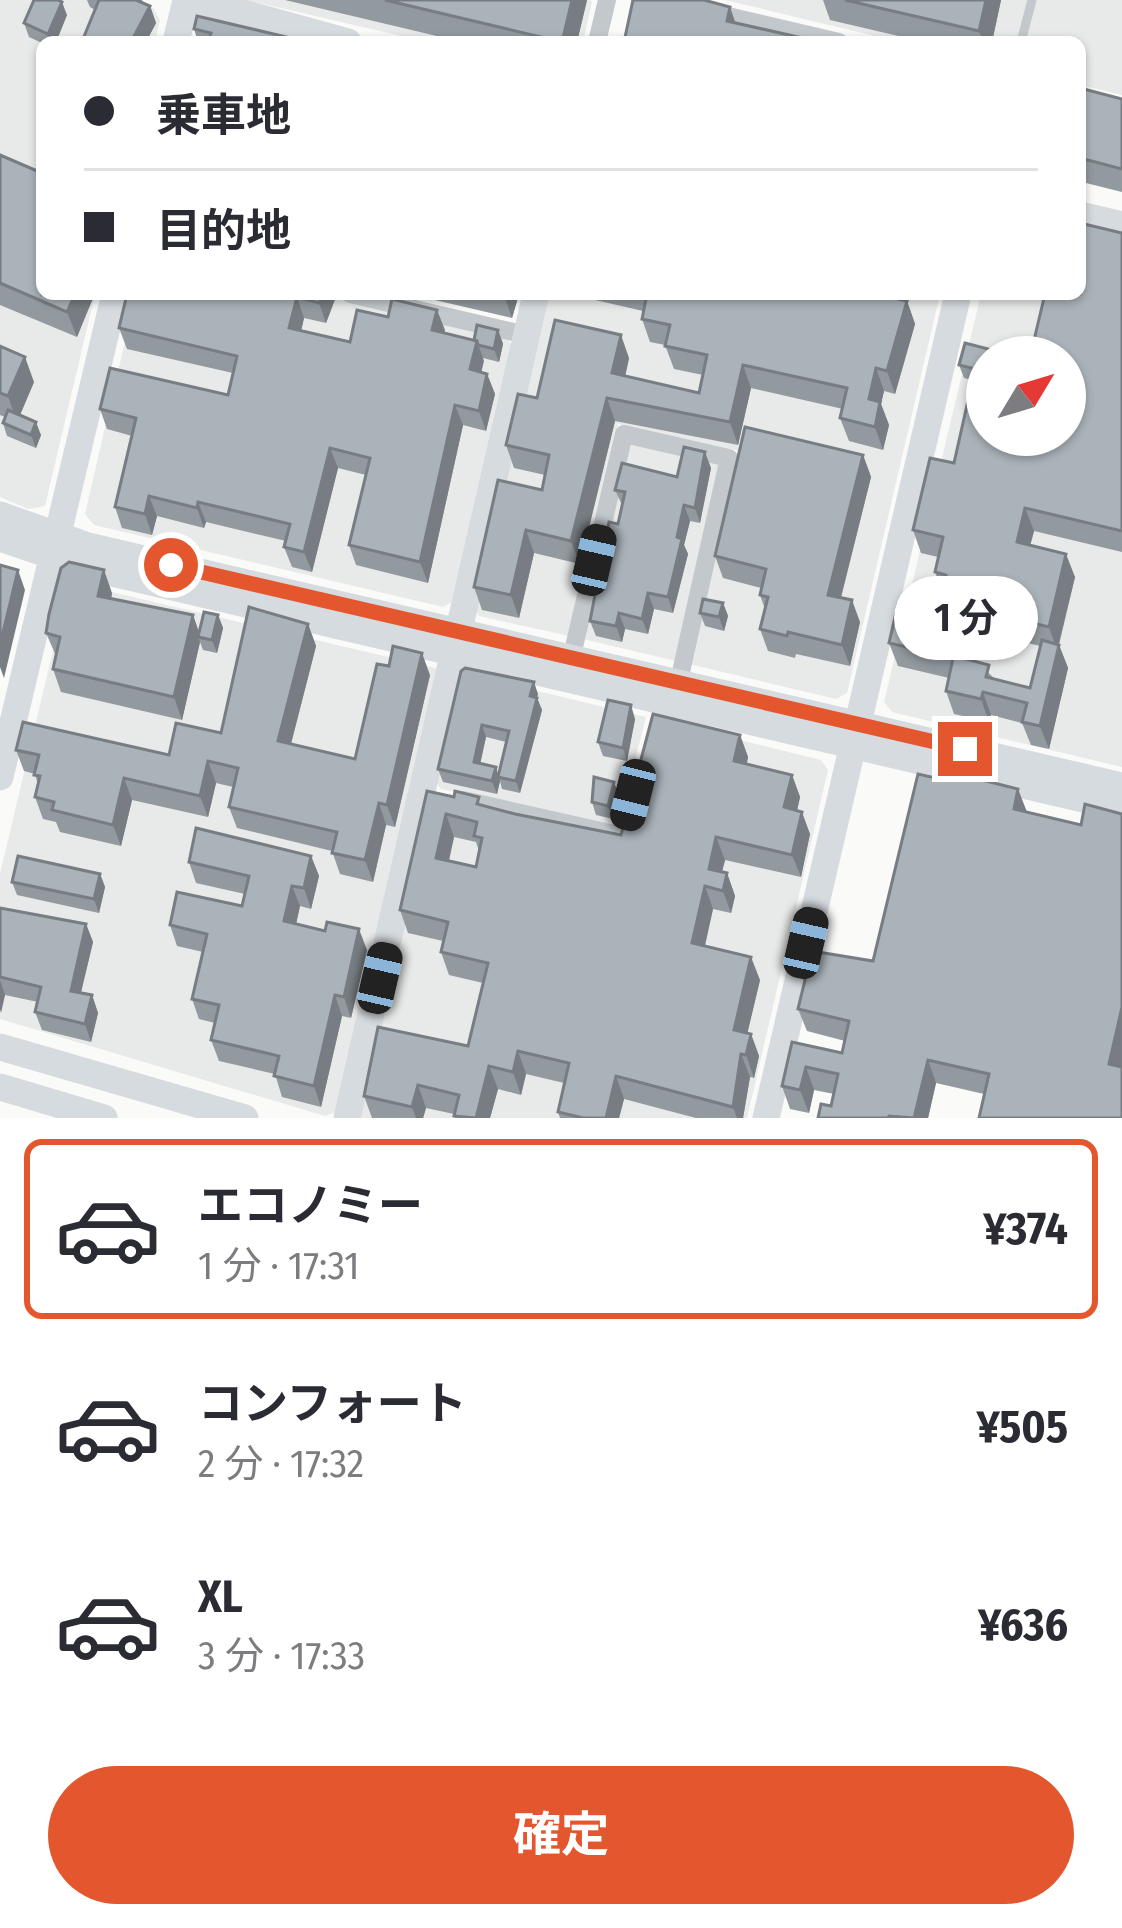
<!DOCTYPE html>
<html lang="ja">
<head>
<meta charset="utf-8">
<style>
	:root { --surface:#fff; --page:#f2f2f3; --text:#2b2b33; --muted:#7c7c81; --line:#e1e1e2; --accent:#e4572e }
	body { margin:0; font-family:"Fira Sans Condensed","Noto Sans JP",sans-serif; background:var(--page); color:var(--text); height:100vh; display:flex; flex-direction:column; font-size:45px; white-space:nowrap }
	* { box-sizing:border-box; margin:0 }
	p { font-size:39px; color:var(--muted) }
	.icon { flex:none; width:66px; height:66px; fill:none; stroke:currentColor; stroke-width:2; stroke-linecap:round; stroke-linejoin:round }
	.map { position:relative; height:1118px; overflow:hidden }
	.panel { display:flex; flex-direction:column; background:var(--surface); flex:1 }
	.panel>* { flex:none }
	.banner { position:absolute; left:36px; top:36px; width:1050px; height:264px; border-radius:18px; box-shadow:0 3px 9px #0004; display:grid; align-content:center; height:264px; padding:0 48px; background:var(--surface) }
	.needle { width:78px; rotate:52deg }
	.controls { position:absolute; left:966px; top:336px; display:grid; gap:24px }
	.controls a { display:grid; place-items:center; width:120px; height:120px; border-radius:50%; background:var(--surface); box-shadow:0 3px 9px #0004; font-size:60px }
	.end { position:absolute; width:54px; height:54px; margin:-27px; border:15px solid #e4572e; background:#fff; box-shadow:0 0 0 6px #fff }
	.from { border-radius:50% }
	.bubble { position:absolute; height:84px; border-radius:42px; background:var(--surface); box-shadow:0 3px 9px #0004; font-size:39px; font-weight:700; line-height:84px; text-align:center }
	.car { position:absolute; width:36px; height:72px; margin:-36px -18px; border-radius:15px; box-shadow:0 0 9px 3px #0007; background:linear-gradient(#222 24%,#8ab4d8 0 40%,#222 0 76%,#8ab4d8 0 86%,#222 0) }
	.banner b { display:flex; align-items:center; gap:42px; height:114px; font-size:45px }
	.banner b+b { border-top:3px solid var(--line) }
	.banner i { width:30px; height:30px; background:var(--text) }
	ul { padding:21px 0 0; list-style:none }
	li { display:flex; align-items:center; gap:36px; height:180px; margin:0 24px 18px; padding:0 24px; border:6px solid transparent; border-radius:18px }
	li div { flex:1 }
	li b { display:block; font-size:45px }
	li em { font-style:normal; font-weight:700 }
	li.on { border-color:var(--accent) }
	li>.icon { width:108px; height:108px; stroke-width:1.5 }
	.action { display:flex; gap:24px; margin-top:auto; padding:24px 48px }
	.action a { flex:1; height:138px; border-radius:72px; background:var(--accent); color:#fff; font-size:48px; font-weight:700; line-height:138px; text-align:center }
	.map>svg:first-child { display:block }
	.built { fill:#e8e9e9; fill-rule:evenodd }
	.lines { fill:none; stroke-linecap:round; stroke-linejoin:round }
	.lane { stroke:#c3c8cc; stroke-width:9 }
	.street { stroke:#c3c8cc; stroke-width:18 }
	.secondary { stroke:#d6dbdf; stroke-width:27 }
	.wall { fill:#929a9f; fill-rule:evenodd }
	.shaded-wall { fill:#777d82 }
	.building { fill:#aab3b9; stroke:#777d82; stroke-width:3; fill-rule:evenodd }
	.route { stroke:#e4572e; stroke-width:15 }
</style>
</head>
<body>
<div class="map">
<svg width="1122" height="1118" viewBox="0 0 1122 1118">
	<rect width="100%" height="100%" fill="#fafaf8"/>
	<g class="built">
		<polygon points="0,0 134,0 153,8 160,20 155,42 42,42 42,294 95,294 45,506 28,509 0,497"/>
		<polygon points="246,0 591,0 592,2 583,42 427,42"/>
		<polygon points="725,0 1122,0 1122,95 1080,85 1080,42 900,42"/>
		<path d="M1122,245v522l-230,-55 -8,-10 97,-408h99zM987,357h78v78h-78z"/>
		<polygon points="136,294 342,294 342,298 505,336 513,346 453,601 443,607 94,525 85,514"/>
		<polygon points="550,294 940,294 847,693 836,699 689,664 740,451 618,424 569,636 479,616 475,608"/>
		<polygon points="635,442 715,460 721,468 676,661 583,639 627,446"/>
		<polygon points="78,584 435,668 440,675 336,1112 325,1116 0,1019 0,874 67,591"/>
		<polygon points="470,675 646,717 620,819 611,826 441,789 437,784 461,681"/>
		<polygon points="659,720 821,760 828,770 747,1118 359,1118 431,807 628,845"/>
	</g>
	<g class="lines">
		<polyline class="lane" points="1021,42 1032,0"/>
		<g class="street">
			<polyline points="715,13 839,42"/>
			<polyline points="597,42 607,0"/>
			<polyline points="350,294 526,335"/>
			<polyline points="569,668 624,434 729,458 676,694"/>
			<polyline points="463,800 623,836"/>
		</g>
		<g class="secondary">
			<polyline points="196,0 348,42"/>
			<polyline points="176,42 186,0"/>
			<polyline points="1080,215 1122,225"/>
			<polyline points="0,515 88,546 1122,786"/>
			<polyline points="0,538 82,566 1122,808"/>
			<polyline points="0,777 115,294"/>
			<polyline points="0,1047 245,1118"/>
			<polyline points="0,1087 104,1118"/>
			<polyline points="347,1118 536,294"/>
			<polyline points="766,1118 958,294"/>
		</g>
	</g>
	<g class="wall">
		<polygon points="87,0 142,0 143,3 150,6 156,23 146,42 84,42 83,39 95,10 90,7"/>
		<polygon points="285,0 587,0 577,42 462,42"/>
		<polygon points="823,0 1001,0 992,42 924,42 830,20"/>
		<polygon points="67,15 56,42 42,43 29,37 24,23"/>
		<polygon points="194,29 295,39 296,42 198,42"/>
		<polygon points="1080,88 1122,99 1122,192 1086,183 1083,192 1080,191"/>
		<polygon points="0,155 42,294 93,294 77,337 0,305"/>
		<path d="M1122,233v319l-88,-21 -4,14 45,32 -16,68 9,23 -19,81 -18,-4 -9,-22 -31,-8 -2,7 -35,-8 -8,-23 3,-13 -51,-12 -9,-23 48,-29 5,-22 -7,-20 3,-15 -17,-4 -8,-23 41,-67 18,-83 -8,-2 -5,-13 37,-14 -9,84zM983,632l57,14 -10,42 -35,-9 -19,-18z"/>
		<polygon points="127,294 337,294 326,323 304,318 301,331 350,342 388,317 437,310 444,333 474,340 498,330 503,344 499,362 483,358 481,372 487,374 495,394 486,431 463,425 428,583 356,565 349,545 366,475 338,468 312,572 292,567 284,547 286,541 206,522 204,528 157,516 152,535 122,528 115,507 132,436 107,429 100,409 228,395 233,373 127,349 119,328"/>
		<polygon points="409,294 519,294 512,318"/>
		<polygon points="569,294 889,294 888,297 907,301 915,324 895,394 884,391 881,404 889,425 883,450 849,441 840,418 843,409 751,388 738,445 615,421 580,564 534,553 519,618 482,610 474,587 542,490 545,475 514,468 506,445 537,398 629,358 625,376 699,393 703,375 674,369 665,345 650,342 642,319 643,311"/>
		<polygon points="0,346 34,382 20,415 41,435 36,448 7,436 3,423 5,417 0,415"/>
		<polygon points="863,455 871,477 841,598 860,622 850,666 796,654 795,658 768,651 760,629 765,609 760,595 761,588 723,578 715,556"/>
		<polygon points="711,468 700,523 690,521 684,545 688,554 673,613 654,609 648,634 625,629 622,642 596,636 590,621 622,505 615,490"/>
		<polygon points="112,593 111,599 193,615 199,633 218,615 223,628 217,653 203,650 200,642 182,720 61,692 53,669 56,656 46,633"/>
		<polygon points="723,603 728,616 724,631 705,626 700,613"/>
		<polygon points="308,624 316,646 291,744 355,759 430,675 395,827 386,825 373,882 340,874 332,851 237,828 229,807 233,787 216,783 208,817 132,800 121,846 60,832 56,822 43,819 35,797 38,785 35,774 24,771 16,750 169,755 221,733"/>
		<path d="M461,671l77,23 -1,4 5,12 -22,83 -18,-4 -2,-8 -3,13 -54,-12 -5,-13zM486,737l20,5 -8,33 -2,-8 -16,-4z"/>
		<polygon points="635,719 627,761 603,756 598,742"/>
		<path d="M740,735l8,22 -1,7 45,11 8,22 -3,13 13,24 -9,43 -76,-17 -3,12 5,1 8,23 -4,17 -18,-4 -8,37 55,34 -13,53 4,1 8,22 -5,22 -4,-1 -7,41h-47l-72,-19 -5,19h-59l-2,-6 6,-29 -38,-9 -5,21 -23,-6 -8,29h-35l-1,-4 -28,-6 -3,10h-51l-8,-22 104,-50 15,-63 -34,-8 -8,-23 2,-11 -35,-8 -8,-23 27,-119 88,23 106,21zM454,837l22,5 3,9 -3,16 -27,-6z"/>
		<polygon points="619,795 613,819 596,815 592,802"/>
		<polygon points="1026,812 1081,825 1122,814 1122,1118 984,1094 936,1083 928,1118 818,1118 831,1106 834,1094 814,1090 809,1113 790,1109 782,1086 792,1042 842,1053 845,1041 807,1031 798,1009 873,961"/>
		<polygon points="311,856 319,876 311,909 300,906 296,924 367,950 351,1018 342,1016 321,1107 282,1097 275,1074 219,1061 211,1040 215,1023 199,1019 192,999 203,952 177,946 170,925 242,906 245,894 196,883 189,862"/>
		<polygon points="100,874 105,887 99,913 17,895 12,882"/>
		<polygon points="0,908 86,924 93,942 81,993 92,995 98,1013 91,1042 42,1030 35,1012 38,1002 5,995 0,1012"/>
	</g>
	<g class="shaded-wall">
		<polygon points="572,0 587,0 577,42 562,42"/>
		<polygon points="986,0 1001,0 992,42 983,42 979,31"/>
		<polygon points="62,2 67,15 56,42 51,42 48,34"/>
		<polygon points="150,6 156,23 146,42 131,42"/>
		<polygon points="730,7 739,33 727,21"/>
		<polygon points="1080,168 1086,183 1083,192 1080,183"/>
		<polygon points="75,294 93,294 94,296 77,337 67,312"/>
		<polygon points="322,294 337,294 326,323 319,303"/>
		<polygon points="506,294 519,294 512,318 505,298"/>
		<polygon points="297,297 304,318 297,348 289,328"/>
		<polygon points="907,301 915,324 895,394 887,371"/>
		<polygon points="437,310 445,330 440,350 432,330"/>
		<polygon points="498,330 503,344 499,362 494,349"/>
		<polygon points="621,335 629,358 621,396 612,373"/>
		<polygon points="477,341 484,361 477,390 470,369"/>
		<polygon points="25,357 34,382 17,422 8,396"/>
		<polygon points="743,365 751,388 738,445 730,422"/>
		<polygon points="876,368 884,391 881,404 889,425 883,450 875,427 869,399"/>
		<polygon points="487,374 495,394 486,431 479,411"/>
		<polygon points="607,398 615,421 580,564 571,541"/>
		<polygon points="455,405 463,425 428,583 420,562"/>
		<polygon points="36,422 41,435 36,448 31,435"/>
		<polygon points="330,448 338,468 312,572 304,552"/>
		<polygon points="705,452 711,468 700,523 695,508"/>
		<polygon points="863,455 871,477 836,616 828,595"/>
		<polygon points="149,496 157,516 152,535 145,514"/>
		<polygon points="198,502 206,522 204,528 197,508"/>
		<polygon points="684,505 690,521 684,545 688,554 673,613 668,597 677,537"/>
		<polygon points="1025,508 1034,531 1025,565 1017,542"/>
		<polygon points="526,530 534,553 519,618 511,595"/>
		<polygon points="1066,554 1075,577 1057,650 1049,627"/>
		<polygon points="18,570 25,590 4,678 0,667 0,645"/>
		<polygon points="104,570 112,593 107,619 98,596"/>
		<polygon points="648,593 654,609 648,634 642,619"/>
		<polygon points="852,600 860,622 850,666 842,645"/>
		<polygon points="723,603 728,616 724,631 719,617"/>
		<polygon points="974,609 983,632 971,681 962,658"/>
		<polygon points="619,613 625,629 622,642 616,626"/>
		<polygon points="193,615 201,638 198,637 200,642 182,720 174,697"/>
		<polygon points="218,615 223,628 217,653 212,640"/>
		<polygon points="308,624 316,646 286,763 278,741"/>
		<polygon points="1059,645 1068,668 1049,749 1040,726"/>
		<polygon points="422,653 430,675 395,827 387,805"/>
		<polygon points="534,682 538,694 534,709 530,696"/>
		<polygon points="983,692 991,715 989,722 981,699"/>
		<polygon points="537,698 542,710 520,793 516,781"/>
		<polygon points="631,705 635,719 627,761 623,748"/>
		<polygon points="482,725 486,737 478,774 474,762"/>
		<polygon points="740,735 748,757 742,783 734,761"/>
		<polygon points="208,761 216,783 208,817 200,796"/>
		<polygon points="496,767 500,781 497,794 492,781"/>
		<polygon points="792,775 800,797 793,830 784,807"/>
		<polygon points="124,778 132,800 121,846 113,825"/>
		<polygon points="614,782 619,795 613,819 608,806"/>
		<polygon points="1018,789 1027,812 1014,809"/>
		<polygon points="379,803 386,825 373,882 365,860"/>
		<polygon points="802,812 810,834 801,877 792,855"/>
		<polygon points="446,814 454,837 444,881 436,858"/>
		<polygon points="716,837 725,860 717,891 709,869"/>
		<polygon points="311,856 319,876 311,909 304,888"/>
		<polygon points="727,873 735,896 731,913 723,891"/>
		<polygon points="100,874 105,887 99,913 94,899"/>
		<polygon points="292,886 300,906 292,942 284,921"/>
		<polygon points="705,886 713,909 700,966 692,943"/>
		<polygon points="86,924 93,942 77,1008 71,991"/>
		<polygon points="359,929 367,950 351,1018 344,997"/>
		<polygon points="751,957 760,980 743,1052 734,1030"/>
		<polygon points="0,980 5,995 1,1013 0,1009"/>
		<polygon points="92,995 98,1013 91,1042 85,1024"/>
		<polygon points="335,995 342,1016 321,1107 314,1086"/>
		<polygon points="1122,1007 1122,1066 1117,1087 1109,1064"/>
		<polygon points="751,1034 759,1056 754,1078 746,1055"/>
		<polygon points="518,1051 526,1074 521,1095 513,1072"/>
		<polygon points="741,1054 750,1077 743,1118 737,1118 733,1107"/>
		<polygon points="928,1060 936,1083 928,1118 914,1118"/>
		<polygon points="489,1066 498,1089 490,1118 476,1118"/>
		<polygon points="806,1067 814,1090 809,1113 800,1090"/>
		<polygon points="616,1076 624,1099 619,1118 606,1118"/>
		<polygon points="418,1085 426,1108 423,1118 416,1118 412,1107"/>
	</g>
	<g class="building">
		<polygon points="34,0 58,0 62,2 48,34 24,23"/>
		<polygon points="99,0 136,0 150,6 131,42 89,42 83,39"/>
		<polygon points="385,0 572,0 562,42"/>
		<polygon points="633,0 704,0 730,7 727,21 820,42 624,42"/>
		<polygon points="845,0 986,0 979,31"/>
		<polygon points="197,16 295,39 294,42 208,42 211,33 194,29"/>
		<polygon points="1080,88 1122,99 1122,169 1080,158"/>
		<polygon points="0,155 42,173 42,294 75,294 67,312 0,283"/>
		<polygon points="1080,223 1122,233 1122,531 1025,508 1017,542 1066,554 1049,627 974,609 962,658 989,665 986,677 1030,688 1042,640 1059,645 1040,726 1022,722 1027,703 983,692 981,699 946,691 953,658 889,643 898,604 937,614 946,575 935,572 943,537 913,530 930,458 954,463 976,365 987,367 987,435 1065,435 1065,357 1030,357 1045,294 1080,294"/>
		<polygon points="127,294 322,294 319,303 297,297 289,328 350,342 357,310 388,317 392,299 437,310 432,330 477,341 470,369 487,374 479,411 455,405 420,562 349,545 370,458 330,448 304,552 284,547 290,524 198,502 197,508 149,496 145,514 115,507 136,418 100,409 110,368 228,395 237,356 119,328"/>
		<polygon points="647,294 876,294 907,301 887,371 876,368 869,399 880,402 875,427 840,418 847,388 743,365 730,422 607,398 571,541 526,530 511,595 474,587 498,480 542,490 549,455 506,445 518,394 537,398 555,320 621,335 612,373 699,393 707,355 665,346 670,325 642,319"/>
		<polygon points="477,325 498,330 494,349 478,345 477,341 474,340"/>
		<polygon points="965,343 996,351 995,357 987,357 987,367 976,365 975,369 959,365"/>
		<polygon points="0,346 25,357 8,396 0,393"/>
		<polygon points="8,410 36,422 31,435 3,423"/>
		<polygon points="745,427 863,455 828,595 852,600 842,645 788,632 787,636 760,629 768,597 760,595 766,569 715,556"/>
		<polygon points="684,447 705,452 695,508 684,505 677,537 682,539 668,597 648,593 642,619 619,613 616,626 590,621 609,522 618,524 625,492 615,490 622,463 677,477"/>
		<polygon points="69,562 104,570 98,596 193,615 174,697 53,669 60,637 46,633 49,614 61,568"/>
		<polygon points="0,565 18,570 0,645"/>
		<polygon points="703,599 723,603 719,617 700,613"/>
		<polygon points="249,607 308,624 278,741 355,759 377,664 389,666 393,646 422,653 387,805 379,803 365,860 332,853 337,832 229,807 238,768 208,761 200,796 124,778 113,825 52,810 54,802 35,797 40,776 34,775 39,755 16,750 23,722 169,755 176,723 221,733"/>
		<polygon points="204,612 218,615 212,640 198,637"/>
		<polygon points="465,668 534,682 530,696 537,698 516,781 498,777 509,731 482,725 474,762 496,767 492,781 438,769 461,671"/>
		<polygon points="608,700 631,705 623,748 598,742"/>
		<path d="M653,714l87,21 -6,26 58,14 -8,32 18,5 -10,43 -76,-18 -7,32 18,4 -4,18 -18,-5 -13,57 59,14 -17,73 17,4 -5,21 -5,-1 -8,53 -117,-31 -10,42h-23l-25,-6 11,-49 -51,-12 -5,21 -24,-6 -13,52 -22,-2 5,-21 -41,-10 -6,22 -48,-11 14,-69 90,19 20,-83 -47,-11 7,-30 -48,-12 27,-119 27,6 1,-6 24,6 -2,7 38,10 106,21zM446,814l31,8 -3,14 8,2 -6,29 -40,-9z"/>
		<polygon points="946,771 1018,789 1014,809 1081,825 1085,804 1122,814 1122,1007 1109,1064 1122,1067 1122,1118 979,1118 989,1074 928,1060 914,1118 889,1116 888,1118 818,1118 821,1104 831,1106 838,1074 806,1067 800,1090 782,1086 792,1042 842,1053 849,1021 798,1009 812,951 873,961 918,774 944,780"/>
		<polygon points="594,777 614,782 608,806 592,802"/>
		<polygon points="196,828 311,856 304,888 292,886 284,921 325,931 327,922 359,929 344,997 335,995 314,1086 274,1076 279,1056 211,1040 219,1005 192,999 207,934 170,925 177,892 242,906 249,876 189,862"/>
		<polygon points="18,856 100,874 94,899 12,882"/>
		<polygon points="0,908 86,924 71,991 92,995 85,1024 35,1012 41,987 0,977"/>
	</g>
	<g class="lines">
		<polyline class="route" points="171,565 965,749"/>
	</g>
</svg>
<div class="controls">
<a><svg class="needle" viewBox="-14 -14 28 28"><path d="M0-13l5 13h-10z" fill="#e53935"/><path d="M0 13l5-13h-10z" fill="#7c7c81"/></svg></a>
</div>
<i class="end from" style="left:171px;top:565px"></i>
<i class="end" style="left:965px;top:749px"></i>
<div class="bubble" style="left:894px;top:576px;width:144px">1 分</div>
<i class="car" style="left:594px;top:560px;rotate:13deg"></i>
<i class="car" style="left:633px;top:795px;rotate:194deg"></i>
<i class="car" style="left:806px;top:943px;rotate:13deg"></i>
<i class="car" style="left:380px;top:978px;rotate:13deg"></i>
<div class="banner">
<b><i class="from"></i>乗車地</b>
<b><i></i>目的地</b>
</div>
</div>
<section class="panel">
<ul>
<li class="on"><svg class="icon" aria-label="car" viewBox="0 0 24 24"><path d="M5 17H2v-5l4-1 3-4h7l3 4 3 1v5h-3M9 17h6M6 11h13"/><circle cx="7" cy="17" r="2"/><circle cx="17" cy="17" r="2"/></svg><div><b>エコノミー</b><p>1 分 · 17:31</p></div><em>¥374</em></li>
<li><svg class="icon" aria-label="car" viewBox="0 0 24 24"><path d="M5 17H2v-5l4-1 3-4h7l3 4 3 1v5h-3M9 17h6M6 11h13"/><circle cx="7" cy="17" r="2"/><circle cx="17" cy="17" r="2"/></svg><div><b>コンフォート</b><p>2 分 · 17:32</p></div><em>¥505</em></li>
<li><svg class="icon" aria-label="car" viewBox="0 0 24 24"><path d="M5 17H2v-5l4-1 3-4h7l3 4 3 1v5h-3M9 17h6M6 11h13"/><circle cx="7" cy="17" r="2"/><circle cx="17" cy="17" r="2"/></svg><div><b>XL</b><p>3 分 · 17:33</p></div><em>¥636</em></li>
</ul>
<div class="action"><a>確定</a></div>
</section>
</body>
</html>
